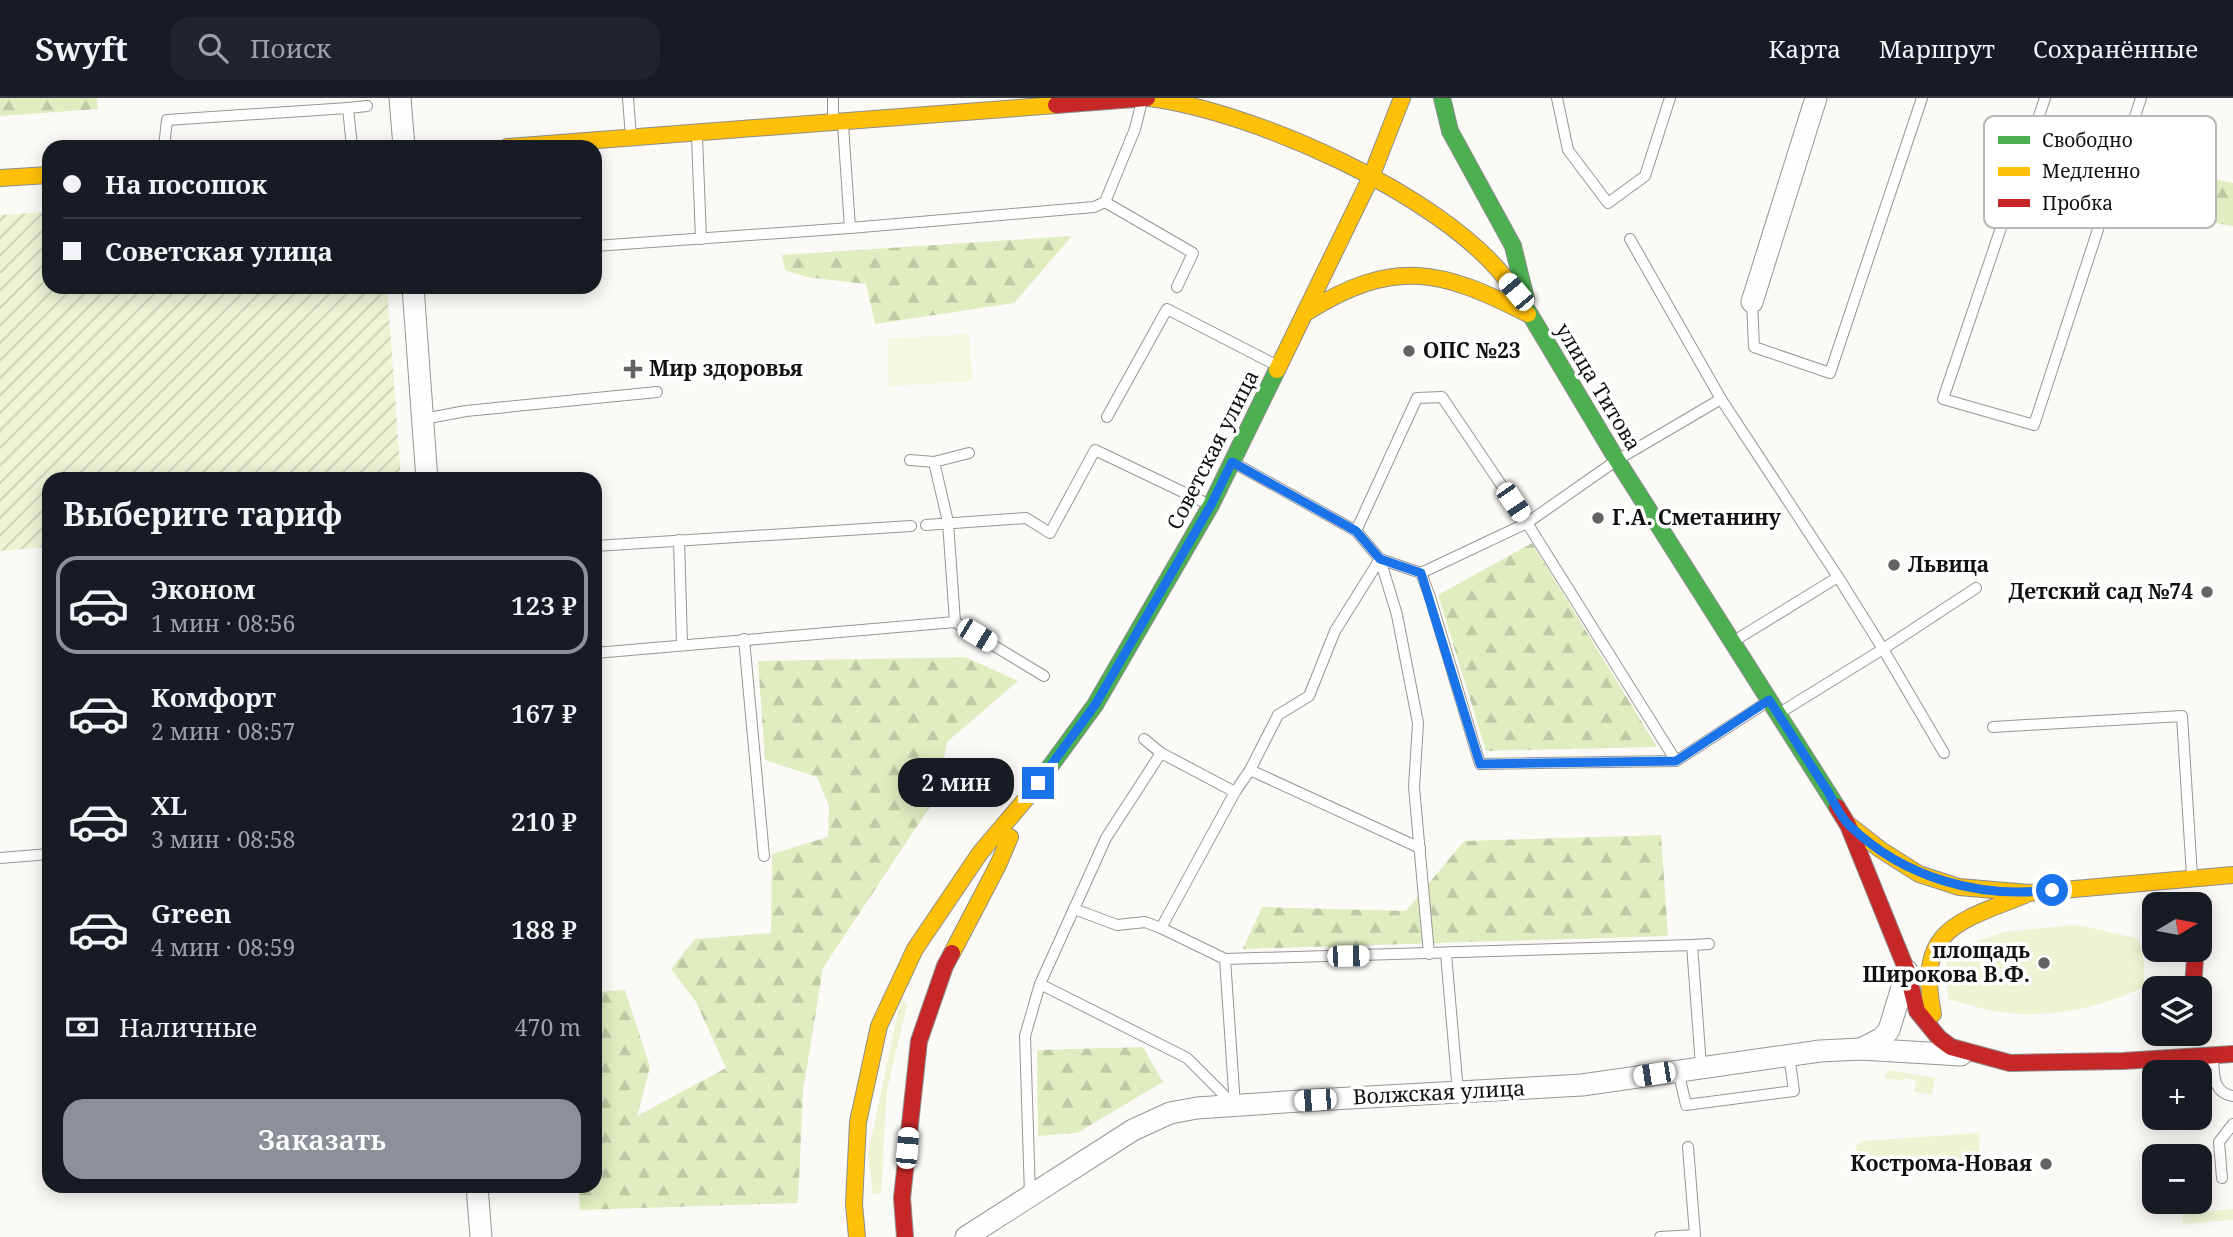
<!DOCTYPE html>
<html lang="ru">
<head>
<meta charset="utf-8">
<style>
	:root { --surface:#171b24; --page:#20242c; --text:#f1f3f6; --muted:#9ea1a6; --line:#363941; --accent:#8c9099 }
	body { margin:0; font-family:"Noto Serif",serif; background:var(--page); color:var(--text); height:100vh; display:flex; flex-direction:column; font-size:26px; white-space:nowrap }
	* { box-sizing:border-box; margin:0 }
	p { font-size:23px; color:var(--muted) }
	.icon { flex:none; width:38px; height:38px; fill:none; stroke:currentColor; stroke-width:2; stroke-linecap:round; stroke-linejoin:round }
	.map { position:relative; flex:1; overflow:hidden }
	.side { position:absolute; left:42px; top:374px; width:560px; height:721px; display:flex; flex-direction:column; background:var(--surface); border-radius:21px; box-shadow:0 4px 18px #0003 }
	.side>* { flex:none }
	.hud { position:absolute; left:42px; top:42px; width:560px; height:154px; border-radius:21px; box-shadow:0 4px 18px #0003; display:grid; align-content:center; height:154px; padding:0 21px; background:var(--surface) }
	.needle { width:46px; rotate:80deg }
	.buttons { position:absolute; left:2142px; top:794px; display:grid; gap:14px }
	.buttons a { display:grid; place-items:center; width:70px; height:70px; border-radius:14px; background:var(--surface); box-shadow:0 4px 18px #0003; font-size:35px }
	.end { position:absolute; width:32px; height:32px; margin:-16px; border:9px solid #1a73e8; background:#fff; box-shadow:0 0 0 4px #fff }
	.from { border-radius:50% }
	.bubble { position:absolute; height:49px; border-radius:21px; background:var(--surface); box-shadow:0 4px 18px #0003; font-size:23px; font-weight:600; line-height:49px; text-align:center }
	.car { position:absolute; width:21px; height:42px; margin:-21px -10px; border-radius:9px; box-shadow:0 0 5px 2px #0007; background:linear-gradient(#fff 24%,#345 0 40%,#fff 0 76%,#345 0 86%,#fff 0) }
	.hud b { display:flex; align-items:center; gap:24px; height:66px; font-size:26px }
	.hud b+b { border-top:2px solid var(--line) }
	.hud i { width:18px; height:18px; background:var(--text) }
	ul { padding:0; list-style:none }
	li { display:flex; align-items:center; gap:21px; height:98px; margin:0 14px 10px; padding:0 7px; border:4px solid transparent; border-radius:21px }
	li div { flex:1 }
	li b { display:block; font-size:26px }
	li em { font-style:normal; font-weight:600 }
	li.current { border-color:var(--accent) }
	li>.icon { width:63px; height:63px; stroke-width:1.5 }
	h2 { padding:0 21px; font-size:32px; line-height:84px }
	.pay { display:flex; align-items:center; gap:18px; height:77px; padding:0 21px; font-size:26px }
	.pay p { margin-inline-start:auto }
	.primary-button { display:flex; gap:14px; margin-top:auto; padding:14px 21px }
	.primary-button a { flex:1; height:80px; border-radius:21px; background:var(--accent); color:#fff; font-size:28px; font-weight:600; line-height:80px; text-align:center }
	header { display:flex; align-items:center; gap:42px; box-sizing:border-box; height:98px; padding:0 35px; background:var(--surface); border-bottom:2px solid var(--line) }
	header strong { font-size:33px }
	nav { display:flex; gap:38px; margin-inline-start:auto; font-size:24px }
	.search { width:490px; height:63px; background:var(--page); display:flex; align-items:center; gap:18px; box-sizing:border-box; padding:0 24px; border-radius:21px; color:var(--muted); font-size:26px }
	.map>svg:first-child { display:block }
	.grass { fill:#edf4d4 }
	.forest { fill:url(#forest-firs) }
	.garden { fill:url(#garden-furrows) }
	.pitch { fill:#f5f7df }
	.lines { fill:none; stroke-linecap:round; stroke-linejoin:round }
	.lane-casing { stroke:#979695; stroke-width:12 }
	.street-casing { stroke:#979695; stroke-width:23 }
	.fast-casing { stroke:#8d8d8b; stroke-width:18 }
	.slow-casing { stroke:#8d8d8b; stroke-width:18 }
	.jam-casing { stroke:#8d8d8b; stroke-width:18 }
	.lane { stroke:#fffefe; stroke-width:10 }
	.street { stroke:#fffefe; stroke-width:21 }
	.fast { stroke:#4caf50; stroke-width:16 }
	.slow { stroke:#ffc107; stroke-width:16 }
	.jam { stroke:#c62828; stroke-width:16 }
	.route { stroke:#1a73e8; stroke-width:9 }
	.poi-dot { fill:#636362; stroke:#fff; stroke-width:2.5 }
	.labels { text-anchor:middle; stroke-width:7; stroke-linejoin:round; paint-order:stroke }
	.poi-label { font-size:21px; font-weight:bold; fill:#111; stroke:#fff; text-anchor:start }
	.street-label { font-size:21px; fill:#111; stroke:#fff }
	.key { fill:#fff; stroke:#b8b8b8; stroke-width:2 }
	.key-label { font-size:19px; fill:#111 }
</style>
</head>
<body>
<header>
<strong>Swyft</strong>
<div class="search"><svg class="icon" aria-label="search" viewBox="0 0 24 24"><circle cx="10" cy="10" r="6"/><path d="M15 15l6 6"/></svg>Поиск</div>
<nav><a>Карта</a><a>Маршрут</a><a>Сохранённые</a></nav>
</header>
<div class="map">
<svg width="2233" height="1139" viewBox="0 0 2233 1139">
	<defs>
		<pattern id="forest-firs" width="22" height="20" patternUnits="userSpaceOnUse" patternTransform="scale(1.75)"><rect width="22" height="20" fill="#dfedc1"/><path d="M5 1l3.5 6h-7zM16 11l3.5 6h-7z" fill="#becaa5"/></pattern>
		<pattern id="garden-furrows" width="10" height="10" patternUnits="userSpaceOnUse" patternTransform="scale(1.75)"><rect width="10" height="10" fill="#edf4d4"/><path d="M-1 1l2-2M0 10L10 0M9 11l2-2" fill="none" stroke="#cad0b5"/></pattern>
	</defs>
	<rect width="100%" height="100%" fill="#fcfaf7"/>
	<g class="grass">
		<path d="M2072,827l16,2 51,12 5,21v27c-43,20 -89,31 -137,26 -20,-2 -40,-9 -59,-14l-2,-34 2,-14 56,-19z"/>
		<polygon points="901,899 907,907 887,992 881,1095 873,1096 868,1056"/>
		<polygon points="1887,972 1935,980 1932,997 1914,994 1916,982 1905,980 1903,983 1885,980"/>
		<polygon points="1979,1035 1980,1060 1858,1069 1856,1048 1862,1043"/>
		<polygon points="2233,1111 2233,1122 2183,1126 2182,1115"/>
	</g>
	<g class="forest">
		<polygon points="0,0 97,0 98,11 0,18"/>
		<polygon points="2175,73 2233,85 2233,128 2152,115"/>
		<polygon points="1072,138 1014,205 875,226 866,186 806,179 785,172 782,157"/>
		<polygon points="1532,445 1657,649 1486,653 1438,497"/>
		<polygon points="965,559 1018,583 947,644 937,698 823,870 803,993 798,1105 580,1112 578,1089 595,1088 595,894 625,892 650,969 637,1018 726,970 696,904 671,871 695,841 771,835 772,756 828,739 829,708 817,679 765,662 758,563"/>
		<polygon points="1661,737 1668,838 1243,851 1262,809 1406,813 1464,743"/>
		<polygon points="1143,949 1163,984 1077,1035 1038,1038 1037,952"/>
	</g>
	<polygon class="garden" points="49,114 49,189 387,189 401,381 49,382 49,449 0,453 0,117"/>
	<polygon class="pitch" points="969,236 972,283 889,288 887,241"/>
	<g class="lines">
		<g class="lane-casing">
			<g id="lane">
				<polyline points="628,0 631,39"/>
				<polyline points="833,0 833,22"/>
				<polyline points="1557,0 1568,52 1608,105 1645,78 1670,0"/>
				<polyline points="2045,0 1943,301 2034,327 2141,0"/>
				<polyline points="348,10 367,8"/>
				<polyline points="843,27 850,130"/>
				<polyline points="697,38 701,141"/>
				<polyline points="164,49 167,22 348,10 352,49"/>
				<polyline points="1105,104 1193,155 1177,189"/>
				<polyline points="1630,141 1721,301"/>
				<polyline points="595,148 850,130 1094,109 1105,104 1135,31 1142,3"/>
				<polyline points="1752,204 1754,249 1830,275 1922,0"/>
				<polygon points="1442,299 1527,425 1676,663 1480,666 1430,499 1421,475 1380,461 1356,433 1417,300"/>
				<polyline points="1107,319 1167,211 1274,266"/>
				<polyline points="423,321 466,313 657,294"/>
				<polyline points="910,362 934,364"/>
				<polyline points="1236,366 1356,433"/>
				<polyline points="926,427 1026,420 1050,435 1095,352 1208,406"/>
				<polyline points="679,442 682,546"/>
				<polyline points="595,448 911,428"/>
				<polyline points="1380,461 1397,517 1418,625 1414,689 1429,856"/>
				<polyline points="1421,475 1527,425 1617,362 1721,301 1838,479"/>
				<polyline points="955,524 948,424 934,364 969,355"/>
				<polyline points="744,541 764,758"/>
				<polyline points="1734,543 1838,479 1883,551 1778,616"/>
				<polyline points="595,555 955,524 1044,578"/>
				<polyline points="1993,629 2182,618 2192,778"/>
				<polyline points="1161,655 1235,694 1250,672 1278,617 1309,598 1335,533 1380,461"/>
				<polyline points="1944,655 1883,551 1976,490"/>
				<polyline points="1676,663 1767,604"/>
				<polyline points="1250,672 1420,750"/>
				<polyline points="0,760 49,756"/>
				<polyline points="1074,811 1117,827 1145,824 1161,830"/>
				<polyline points="1692,847 1709,846"/>
				<polyline points="1446,856 1458,994"/>
				<polyline points="1225,861 1161,830 1235,694"/>
				<polyline points="1040,886 1187,960 1233,1006"/>
				<path d="M2213,960c1,17 0,35 20,38"/>
				<polyline points="1678,972 1686,1007 1794,993 1789,957"/>
				<polyline points="1235,1008 1225,861 1692,847 1701,968"/>
				<polyline points="2222,1080 2219,1044 2233,1026"/>
				<polyline points="1030,1097 1025,938 1040,886 1106,740 1161,655 1144,641"/>
				<polyline points="1660,1139 1695,1137 1688,1049"/>
			</g>
		</g>
		<g class="street-casing">
			<g id="street">
				<polyline points="400,0 404,49"/>
				<polyline points="413,189 427,382"/>
				<polyline points="1752,204 1816,0"/>
				<polyline points="1861,951 1882,940 1889,932 1907,873"/>
				<polyline points="477,1088 481,1139"/>
				<polyline points="966,1139 1133,1032 1170,1015 1197,1010 1315,1002 1582,987 1820,953 1861,951 1961,957"/>
			</g>
		</g>
		<g class="fast-casing">
			<g id="fast">
				<polyline points="1442,0 1450,33 1513,148 1526,201"/>
				<polyline points="1506,181 1531,218 1617,362 1837,709"/>
				<polyline points="1030,696 1095,607 1211,407 1277,272"/>
			</g>
		</g>
		<g class="slow-casing">
			<g id="slow">
				<path d="M1150,0c105,14 290,96 356,181"/>
				<polyline points="507,49 1056,7"/>
				<polyline points="0,80 49,77"/>
				<path d="M1307,214c87,-54 133,-43 221,2"/>
				<polyline points="1277,272 1371,79 1402,0"/>
				<polyline points="1849,727 1881,752 1919,776 1959,789 2029,795 2233,777"/>
				<polyline points="952,855 998,767 1010,739"/>
				<path d="M1933,916c-17,-85 24,-92 92,-119"/>
				<polyline points="857,1139 854,1106 858,1024 879,928 915,851 980,755 1030,696"/>
			</g>
		</g>
		<g class="jam-casing">
			<g id="jam">
				<polyline points="1056,7 1147,0"/>
				<polyline points="1837,709 1848,727 1907,873 1917,913 1939,940 1951,949 2010,965 2123,963 2233,956"/>
				<polyline points="2192,852 2195,860 2193,891"/>
				<polyline points="905,1139 902,1100 919,943 945,868 952,855"/>
			</g>
		</g>
		<use href="#lane" class="lane"/>
		<use href="#street" class="street"/>
		<use href="#fast" class="fast"/>
		<use href="#slow" class="slow"/>
		<use href="#jam" class="jam"/>
	</g>
	<g class="lines">
		<path class="route" d="M1038,685l57,-78 116,-200 21,-43 124,69 24,28 41,14 59,191 196,-3 93,-61c20,30 38,60 58,90 7,12 13,27 23,36 54,52 129,73 202,64"/>
	</g>
	<g class="poi-dot">
		<circle cx="1409" cy="253" r="7"/>
		<path d="M629.5 260.5h7v7h7v7h-7v7h-7v-7h-7v-7h7z"/>
		<circle cx="1598" cy="420" r="7"/>
		<circle cx="1894" cy="467" r="7"/>
		<circle cx="2207" cy="494" r="7"/>
		<circle cx="2044" cy="865" r="7"/>
		<circle cx="2046" cy="1066" r="7"/>
	</g>
	<g class="labels">
		<g class="poi-label">
			<text x="1423" y="260">ОПС №23</text>
			<text x="649" y="278">Мир здоровья</text>
			<text x="1612" y="427">Г.А. Сметанину</text>
			<text x="1908" y="474">Львица</text>
			<text x="2193" y="501" text-anchor="end">Детский сад №74</text>
			<text x="2030" y="860" text-anchor="end">площадь<tspan x="2030" dy="24">Широкова В.Ф.</tspan></text>
			<text x="2032" y="1073" text-anchor="end">Кострома-Новая</text>
		</g>
		<g class="street-label">
			<text transform="translate(1598 289) rotate(59)" y="7">улица Титова</text>
			<text transform="translate(1213 352) rotate(-63)" y="7">Советская улица</text>
			<text transform="translate(1439 995) rotate(-3)" y="7">Волжская улица</text>
		</g>
	</g>
	<rect x="1984" y="18" width="232" height="112" rx="10" class="key"/>
	<rect x="1998" y="38" width="32" height="8" fill="#4caf50"/>
	<rect x="1998" y="69" width="32" height="9" fill="#ffc107"/>
	<rect x="1998" y="101" width="32" height="8" fill="#c62828"/>
	<g class="key-label">
		<text x="2042" y="49">Свободно</text>
		<text x="2042" y="80">Медленно</text>
		<text x="2042" y="112">Пробка</text>
	</g>
</svg>
<div class="buttons">
<a><svg class="needle" viewBox="-14 -14 28 28"><path d="M0-13l5 13h-10z" fill="#e53935"/><path d="M0 13l5-13h-10z" fill="#9ea1a6"/></svg></a>
<a><svg class="icon" aria-label="layers" viewBox="0 0 24 24"><path d="M12 4l9 5-9 5-9-5zM3 14l9 5 9-5"/></svg></a>
<a>+</a>
<a>−</a>
</div>
<i class="end from" style="left:2052px;top:792px"></i>
<i class="end" style="left:1038px;top:685px"></i>
<div class="bubble" style="left:898px;top:660px;width:116px">2 мин</div>
<i class="car" style="left:1516px;top:194px;rotate:320deg"></i>
<i class="car" style="left:1513px;top:404px;rotate:146deg"></i>
<i class="car" style="left:977px;top:537px;rotate:121deg"></i>
<i class="car" style="left:1348px;top:858px;rotate:89deg"></i>
<i class="car" style="left:1654px;top:976px;rotate:261deg"></i>
<i class="car" style="left:1315px;top:1002px;rotate:266deg"></i>
<i class="car" style="left:907px;top:1050px;rotate:5deg"></i>
<div class="hud">
<b><i class="from"></i>На посошок</b>
<b><i></i>Советская улица</b>
</div>
<section class="side">
<h2>Выберите тариф</h2>
<ul>
<li class="current"><svg class="icon" aria-label="car" viewBox="0 0 24 24"><path d="M5 17H2v-5l4-1 3-4h7l3 4 3 1v5h-3M9 17h6M6 11h13"/><circle cx="7" cy="17" r="2"/><circle cx="17" cy="17" r="2"/></svg><div><b>Эконом</b><p>1 мин · 08:56</p></div><em>123 ₽</em></li>
<li><svg class="icon" aria-label="car" viewBox="0 0 24 24"><path d="M5 17H2v-5l4-1 3-4h7l3 4 3 1v5h-3M9 17h6M6 11h13"/><circle cx="7" cy="17" r="2"/><circle cx="17" cy="17" r="2"/></svg><div><b>Комфорт</b><p>2 мин · 08:57</p></div><em>167 ₽</em></li>
<li><svg class="icon" aria-label="car" viewBox="0 0 24 24"><path d="M5 17H2v-5l4-1 3-4h7l3 4 3 1v5h-3M9 17h6M6 11h13"/><circle cx="7" cy="17" r="2"/><circle cx="17" cy="17" r="2"/></svg><div><b>XL</b><p>3 мин · 08:58</p></div><em>210 ₽</em></li>
<li><svg class="icon" aria-label="car" viewBox="0 0 24 24"><path d="M5 17H2v-5l4-1 3-4h7l3 4 3 1v5h-3M9 17h6M6 11h13"/><circle cx="7" cy="17" r="2"/><circle cx="17" cy="17" r="2"/></svg><div><b>Green</b><p>4 мин · 08:59</p></div><em>188 ₽</em></li>
</ul>
<div class="pay"><svg class="icon" aria-label="cash" viewBox="0 0 24 24"><path d="M3 7h18v10H3z"/><circle cx="12" cy="12" r="2"/></svg>Наличные<p>470 m</p></div>
<div class="primary-button"><a>Заказать</a></div>
</section>
</div>
</body>
</html>
